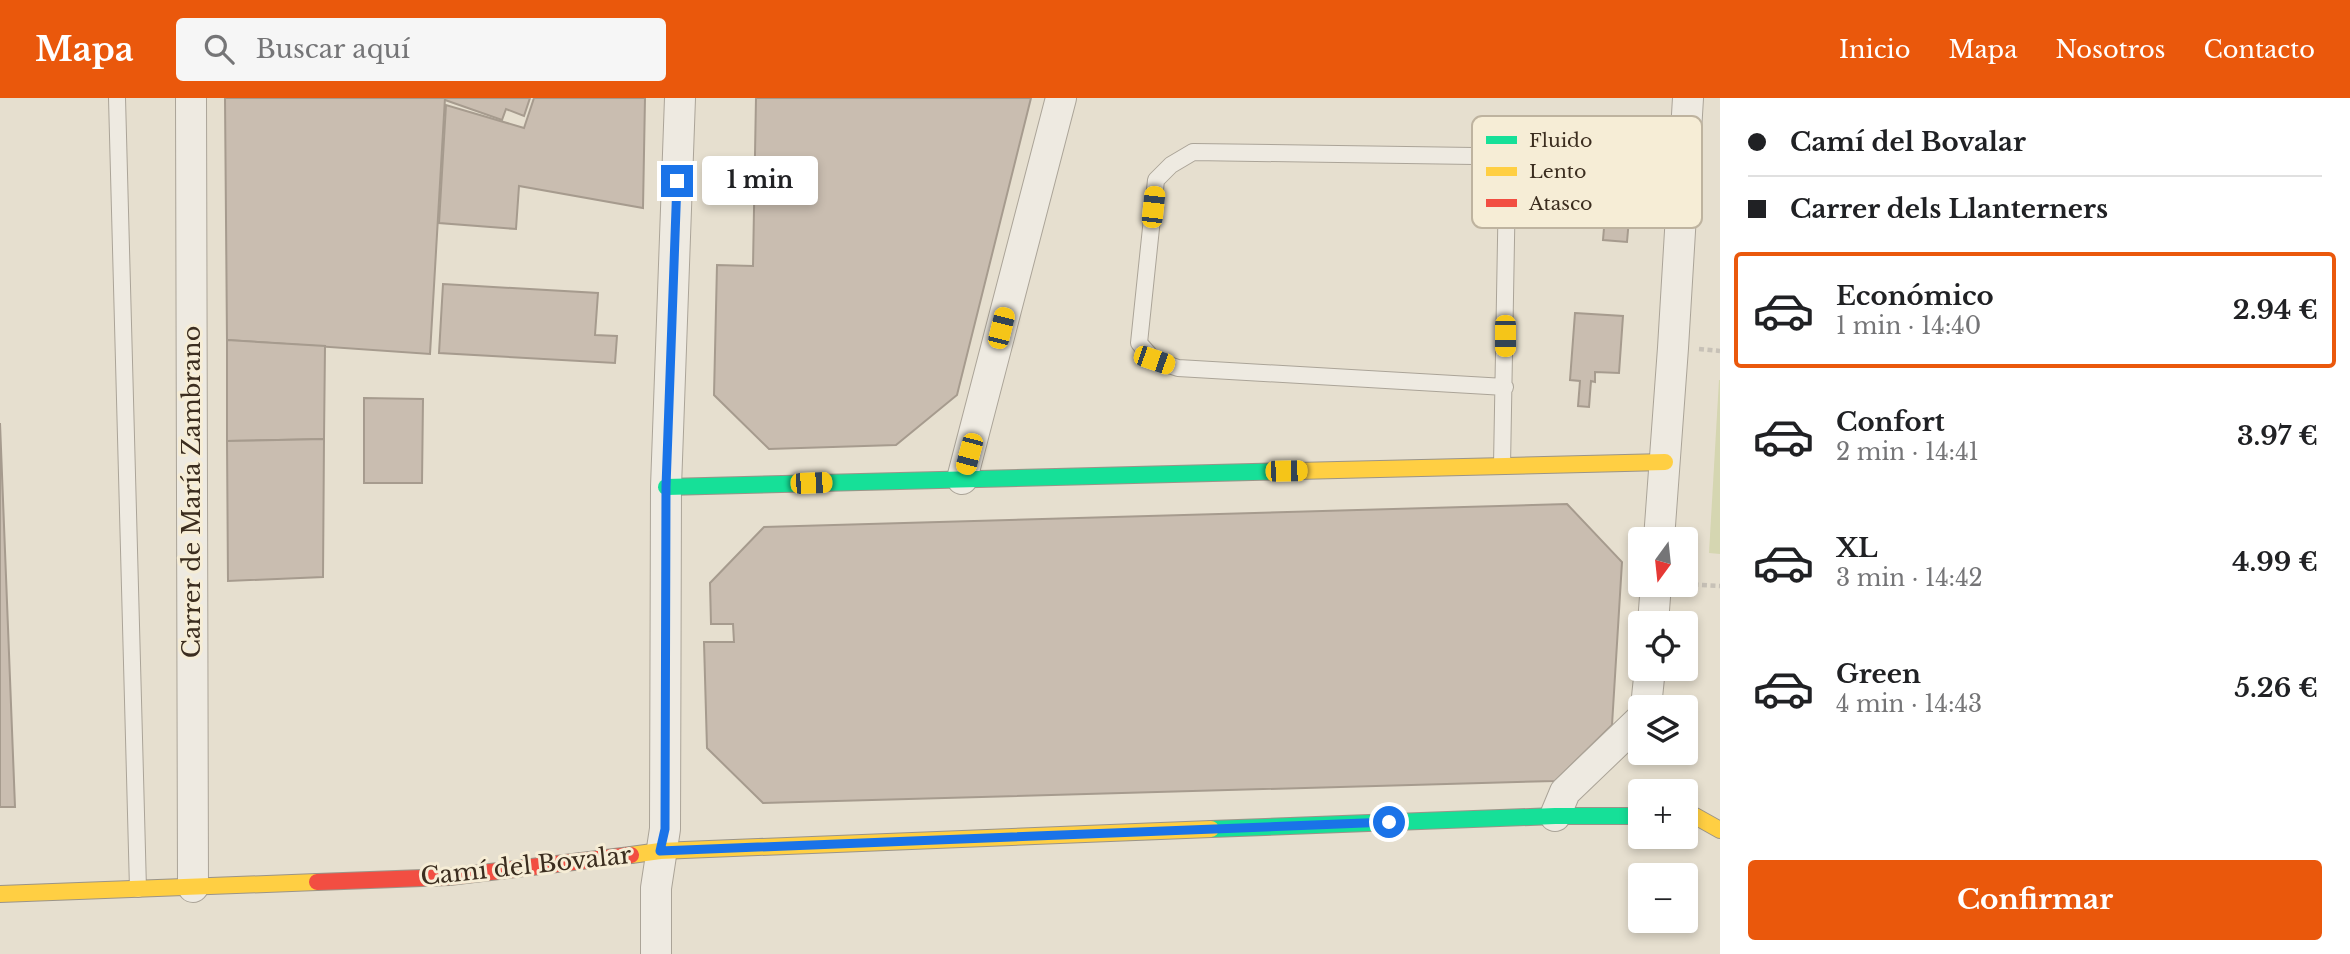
<!DOCTYPE html>
<html lang="es">
<head>
<meta charset="utf-8">
<style>
	:root { --surface:#fff; --page:#f6f6f6; --text:#202124; --muted:#757577; --line:#e0e0e0; --accent:#ea580c }
	body { margin:0; font-family:"Libre Baskerville",serif; background:var(--page); color:var(--text); height:100vh; display:flex; flex-direction:column; font-size:26px; white-space:nowrap }
	* { box-sizing:border-box; margin:0 }
	p { font-size:23px; color:var(--muted) }
	.icon { flex:none; width:38px; height:38px; fill:none; stroke:currentColor; stroke-width:2; stroke-linecap:round; stroke-linejoin:round }
	.map { position:relative; flex:1; overflow:hidden }
	.sheet { display:flex; flex-direction:column; background:var(--surface); width:630px }
	.sheet>* { flex:none }
	.banner { display:grid; align-content:center; height:154px; padding:0 28px; background:var(--surface) }
	.needle { width:46px; rotate:195deg }
	.controls { position:absolute; left:1628px; top:429px; display:grid; gap:14px }
	.controls a { display:grid; place-items:center; width:70px; height:70px; border-radius:7px; background:var(--surface); box-shadow:0 4px 10px #0003; font-size:35px }
	.end { position:absolute; width:32px; height:32px; margin:-16px; border:9px solid #1a73e8; background:#fff; box-shadow:0 0 0 4px #fff }
	.from { border-radius:50% }
	.bubble { position:absolute; height:49px; border-radius:7px; background:var(--surface); box-shadow:0 4px 10px #0003; font-size:23px; font-weight:800; line-height:49px; text-align:center }
	.car { position:absolute; width:21px; height:42px; margin:-21px -10px; border-radius:9px; box-shadow:0 0 5px 2px #0007; background:linear-gradient(#f5c518 24%,#345 0 40%,#f5c518 0 76%,#345 0 86%,#f5c518 0) }
	.banner b { display:flex; align-items:center; gap:24px; height:66px; font-size:26px }
	.banner b+b { border-top:2px solid var(--line) }
	.banner i { width:18px; height:18px; background:var(--text) }
	ul { padding:0; list-style:none }
	li { display:flex; align-items:center; gap:21px; height:116px; margin:0 14px 10px; padding:0 14px; border:4px solid transparent; border-radius:7px }
	li div { flex:1 }
	li b { display:block; font-size:26px }
	li em { font-style:normal; font-weight:800 }
	li.current { border-color:var(--accent) }
	li>.icon { width:63px; height:63px; stroke-width:1.5 }
	.primary-button { display:flex; gap:14px; margin-top:auto; padding:14px 28px }
	.primary-button a { flex:1; height:80px; border-radius:7px; background:var(--accent); color:#fff; font-size:28px; font-weight:800; line-height:80px; text-align:center }
	header { display:flex; align-items:center; gap:42px; box-sizing:border-box; height:98px; padding:0 35px; background:var(--accent); color:#fff }
	header strong { font-size:33px }
	nav { display:flex; gap:38px; margin-inline-start:auto; font-size:24px }
	.search { width:490px; height:63px; background:var(--page); display:flex; align-items:center; gap:18px; box-sizing:border-box; padding:0 24px; border-radius:7px; color:var(--muted); font-size:26px }
	main { display:flex; flex:1; min-height:0 }
	.map>svg:first-child { display:block }
	.green { fill:#d5d6b1 }
	.building { fill:#c9bdb0; stroke:#a69b8e; stroke-width:2 }
	.lines { fill:none; stroke-linecap:round; stroke-linejoin:round }
	.lane-casing { stroke:#aba498; stroke-width:18 }
	.street-casing { stroke:#aba498; stroke-width:32 }
	.fast-casing { stroke:#9b9488; stroke-width:18 }
	.slow-casing { stroke:#9b9488; stroke-width:18 }
	.jam-casing { stroke:#9b9488; stroke-width:18 }
	.path { stroke:#c7c1b7; stroke-width:4.5; stroke-dasharray:5 3.5; stroke-linecap:butt }
	.lane { stroke:#eeeae1; stroke-width:16 }
	.street { stroke:#eeeae1; stroke-width:30 }
	.fast { stroke:#16e098; stroke-width:16 }
	.slow { stroke:#ffcf43; stroke-width:16 }
	.jam { stroke:#f24e42; stroke-width:16 }
	.route { stroke:#1a73e8; stroke-width:9 }
	.labels { text-anchor:middle; stroke-width:6; stroke-linejoin:round; paint-order:stroke }
	.street-label { font-size:24px; fill:#3b2d1f; stroke:#f6edd6 }
	.key { fill:#f6edd6; stroke:#beb39f; stroke-width:2 }
	.key-label { font-size:19px; fill:#3b2d1f }
</style>
</head>
<body>
<header>
<strong>Mapa</strong>
<div class="search"><svg class="icon" aria-label="search" viewBox="0 0 24 24"><circle cx="10" cy="10" r="6"/><path d="M15 15l6 6"/></svg>Buscar aquí</div>
<nav><a>Inicio</a><a>Mapa</a><a>Nosotros</a><a>Contacto</a></nav>
</header>
<main>
<div class="map">
<svg width="1720" height="856" viewBox="0 0 1720 856">
	<rect width="100%" height="100%" fill="#e6dfcf"/>
	<polygon class="green" points="1719,282 1720,282 1720,456 1709,455"/>
	<g class="building">
		<polygon points="225,0 445,0 430,256 227,242"/>
		<polygon points="445,0 530,0 524,18 506,11 502,22 445,2"/>
		<polygon points="534,0 645,0 643,110 519,88 516,131 439,125 446,7 524,30"/>
		<polygon points="756,0 1031,0 957,297 896,347 769,351 714,297 717,167 753,168"/>
		<polygon points="1566,116 1629,121 1627,144 1603,142 1604,130 1565,127"/>
		<polygon points="443,186 598,195 595,237 617,238 615,265 439,255"/>
		<polygon points="1575,215 1623,218 1619,275 1595,274 1595,284 1591,283 1589,309 1578,308 1580,283 1570,282"/>
		<polygon points="227,242 325,248 324,341 227,343"/>
		<polygon points="364,300 423,301 422,385 364,385"/>
		<polygon points="0,325 15,709 0,709"/>
		<polygon points="324,341 323,479 228,483 227,343"/>
		<polygon points="1567,406 1622,464 1612,627 1555,683 763,705 707,650 704,544 734,544 733,526 711,526 710,485 764,429"/>
	</g>
	<g class="lines">
		<g class="lane-casing">
			<g id="lane">
				<polyline points="117,0 138,791"/>
				<polyline points="1502,368 1507,86 1494,65 1474,58 1193,54 1171,67 1156,82 1139,245 1154,262 1178,270 1505,289"/>
			</g>
		</g>
		<g class="street-casing">
			<g id="street">
				<polyline points="191,0 193,789"/>
				<polyline points="962,381 1061,0"/>
				<polyline points="1659,441 1673,250 1688,0"/>
				<polyline points="1653,525 1656,486"/>
				<polyline points="1646,609 1650,570"/>
				<polyline points="1555,718 1565,694 1640,622"/>
				<polyline points="656,856 656,790 665,731 666,389 680,0"/>
			</g>
		</g>
		<g class="fast-casing">
			<g id="fast">
				<polyline points="666,389 1296,373"/>
				<polyline points="1211,731 1555,718 1640,718"/>
			</g>
		</g>
		<g class="slow-casing">
			<g id="slow">
				<polyline points="1296,373 1665,364"/>
				<polyline points="1685,718 1695,718 1720,732"/>
				<polyline points="631,757 660,753 1211,731"/>
				<polyline points="0,796 317,784"/>
			</g>
		</g>
		<g class="jam-casing">
			<polyline id="jam" points="317,784 449,779 631,757"/>
		</g>
		<g class="path">
			<polyline points="1699,251 1720,253"/>
			<polyline points="1685,486 1720,488"/>
		</g>
		<use href="#lane" class="lane"/>
		<use href="#street" class="street"/>
		<use href="#fast" class="fast"/>
		<use href="#slow" class="slow"/>
		<use href="#jam" class="jam"/>
	</g>
	<g class="lines">
		<polyline class="route" points="677,83 666,389 665,731 660,753 1389,724"/>
	</g>
	<g class="labels">
		<g class="street-label">
			<text transform="translate(192 394) rotate(-90)" y="8">Carrer de María Zambrano</text>
			<text transform="translate(526 768) rotate(-6)" y="8">Camí del Bovalar</text>
		</g>
	</g>
	<rect x="1472" y="18" width="230" height="112" rx="10" class="key"/>
	<rect x="1486" y="38" width="31" height="8" fill="#16e098"/>
	<rect x="1486" y="69" width="31" height="9" fill="#ffcf43"/>
	<rect x="1486" y="101" width="31" height="8" fill="#f24e42"/>
	<g class="key-label">
		<text x="1529" y="49">Fluido</text>
		<text x="1529" y="80">Lento</text>
		<text x="1529" y="112">Atasco</text>
	</g>
</svg>
<div class="controls">
<a><svg class="needle" viewBox="-14 -14 28 28"><path d="M0-13l5 13h-10z" fill="#e53935"/><path d="M0 13l5-13h-10z" fill="#757577"/></svg></a>
<a><svg class="icon" aria-label="locate" viewBox="0 0 24 24"><circle cx="12" cy="12" r="6"/><path d="M12 2v4M12 18v4M2 12h4M18 12h4"/></svg></a>
<a><svg class="icon" aria-label="layers" viewBox="0 0 24 24"><path d="M12 4l9 5-9 5-9-5zM3 14l9 5 9-5"/></svg></a>
<a>+</a>
<a>−</a>
</div>
<i class="end from" style="left:1389px;top:724px"></i>
<i class="end" style="left:677px;top:83px"></i>
<div class="bubble" style="left:702px;top:58px;width:116px">1 min</div>
<i class="car" style="left:1153px;top:109px;rotate:6deg"></i>
<i class="car" style="left:1001px;top:230px;rotate:14deg"></i>
<i class="car" style="left:1505px;top:238px;rotate:180deg"></i>
<i class="car" style="left:1154px;top:262px;rotate:109deg"></i>
<i class="car" style="left:969px;top:356px;rotate:195deg"></i>
<i class="car" style="left:1286px;top:373px;rotate:89deg"></i>
<i class="car" style="left:811px;top:385px;rotate:88deg"></i>
</div>
<section class="sheet">
<div class="banner">
<b><i class="from"></i>Camí del Bovalar</b>
<b><i></i>Carrer dels Llanterners</b>
</div>
<ul>
<li class="current"><svg class="icon" aria-label="car" viewBox="0 0 24 24"><path d="M5 17H2v-5l4-1 3-4h7l3 4 3 1v5h-3M9 17h6M6 11h13"/><circle cx="7" cy="17" r="2"/><circle cx="17" cy="17" r="2"/></svg><div><b>Económico</b><p>1 min · 14:40</p></div><em>2.94 €</em></li>
<li><svg class="icon" aria-label="car" viewBox="0 0 24 24"><path d="M5 17H2v-5l4-1 3-4h7l3 4 3 1v5h-3M9 17h6M6 11h13"/><circle cx="7" cy="17" r="2"/><circle cx="17" cy="17" r="2"/></svg><div><b>Confort</b><p>2 min · 14:41</p></div><em>3.97 €</em></li>
<li><svg class="icon" aria-label="car" viewBox="0 0 24 24"><path d="M5 17H2v-5l4-1 3-4h7l3 4 3 1v5h-3M9 17h6M6 11h13"/><circle cx="7" cy="17" r="2"/><circle cx="17" cy="17" r="2"/></svg><div><b>XL</b><p>3 min · 14:42</p></div><em>4.99 €</em></li>
<li><svg class="icon" aria-label="car" viewBox="0 0 24 24"><path d="M5 17H2v-5l4-1 3-4h7l3 4 3 1v5h-3M9 17h6M6 11h13"/><circle cx="7" cy="17" r="2"/><circle cx="17" cy="17" r="2"/></svg><div><b>Green</b><p>4 min · 14:43</p></div><em>5.26 €</em></li>
</ul>
<div class="primary-button"><a>Confirmar</a></div>
</section>
</main>
</body>
</html>
